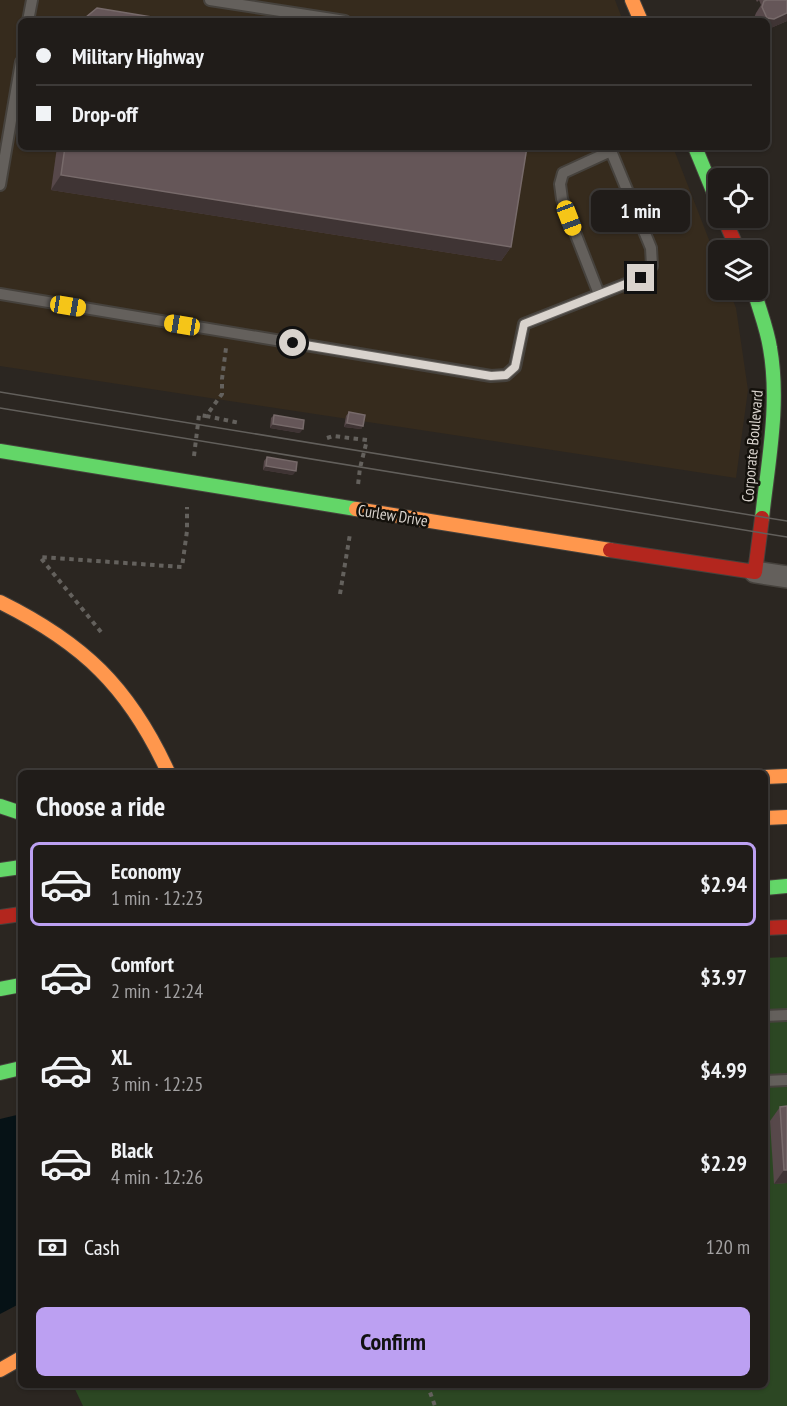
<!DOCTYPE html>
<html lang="en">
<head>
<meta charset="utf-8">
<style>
	:root { --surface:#201c19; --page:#2d2926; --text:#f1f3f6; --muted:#a2a1a2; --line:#3d3a38; --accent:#bca0f2 }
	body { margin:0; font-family:"PT Sans Narrow",sans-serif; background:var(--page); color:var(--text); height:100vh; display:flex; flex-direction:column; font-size:22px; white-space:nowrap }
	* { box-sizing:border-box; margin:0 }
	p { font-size:20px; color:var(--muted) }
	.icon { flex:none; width:33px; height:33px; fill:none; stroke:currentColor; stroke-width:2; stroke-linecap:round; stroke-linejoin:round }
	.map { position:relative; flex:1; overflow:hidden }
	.side { position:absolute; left:18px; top:770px; width:750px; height:618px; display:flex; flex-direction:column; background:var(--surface); border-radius:9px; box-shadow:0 2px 4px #0004,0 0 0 2px var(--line) }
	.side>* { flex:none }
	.banner { position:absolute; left:18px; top:18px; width:752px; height:132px; border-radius:9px; box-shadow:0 2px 4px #0004,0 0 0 2px var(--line); display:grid; align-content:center; height:132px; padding:0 18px; background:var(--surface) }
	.controls { position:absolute; left:708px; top:168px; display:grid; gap:12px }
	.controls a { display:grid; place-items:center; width:60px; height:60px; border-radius:9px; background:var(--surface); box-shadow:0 2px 4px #0004,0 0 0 2px var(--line); font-size:30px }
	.end { position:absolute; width:27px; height:27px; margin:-14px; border:8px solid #d9d3cd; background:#111; box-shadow:0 0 0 3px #111 }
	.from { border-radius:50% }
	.bubble { position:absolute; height:42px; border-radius:9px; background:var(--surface); box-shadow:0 2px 4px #0004,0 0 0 2px var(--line); font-size:20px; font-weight:800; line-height:42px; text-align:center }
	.car { position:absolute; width:18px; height:36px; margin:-18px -9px; border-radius:8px; box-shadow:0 0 4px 2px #0007; background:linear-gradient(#f5c518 24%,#345 0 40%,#f5c518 0 76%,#345 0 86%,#f5c518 0) }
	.banner b { display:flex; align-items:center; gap:21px; height:57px; font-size:22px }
	.banner b+b { border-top:2px solid var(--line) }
	.banner i { width:15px; height:15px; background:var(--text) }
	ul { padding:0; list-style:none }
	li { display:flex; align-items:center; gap:18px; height:84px; margin:0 12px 9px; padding:0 6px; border:3px solid transparent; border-radius:9px }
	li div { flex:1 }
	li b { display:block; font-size:22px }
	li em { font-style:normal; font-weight:800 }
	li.active { border-color:var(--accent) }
	li>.icon { width:54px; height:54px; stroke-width:1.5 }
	h2 { padding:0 18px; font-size:27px; line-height:72px }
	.pay { display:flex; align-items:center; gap:15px; height:66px; padding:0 18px; font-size:22px }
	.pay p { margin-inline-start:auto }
	.primary-button { display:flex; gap:12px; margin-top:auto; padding:12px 18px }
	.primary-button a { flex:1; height:69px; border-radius:9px; background:var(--accent); color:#111; font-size:24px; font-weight:800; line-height:69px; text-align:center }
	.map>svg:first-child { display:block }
	.built { fill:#362b1d }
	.green { fill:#2c4723 }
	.water { fill:#061216 }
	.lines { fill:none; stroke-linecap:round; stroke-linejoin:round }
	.lane-casing { stroke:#46423d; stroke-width:14 }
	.street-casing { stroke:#46423d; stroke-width:24 }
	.fast-casing { stroke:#46423d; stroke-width:16 }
	.slow-casing { stroke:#46423d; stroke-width:16 }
	.jam-casing { stroke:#46423d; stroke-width:16 }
	.path { stroke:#64615d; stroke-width:4; stroke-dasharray:4.5 4.5; stroke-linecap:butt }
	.lane { stroke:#64605c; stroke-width:10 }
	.street { stroke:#64605c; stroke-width:21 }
	.fast { stroke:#63d668; stroke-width:14 }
	.slow { stroke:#ff974d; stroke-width:14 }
	.jam { stroke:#b3261e; stroke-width:14 }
	.tram { stroke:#625f5b; stroke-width:1.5 }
	.wall { fill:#57484a }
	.shaded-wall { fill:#3f3434 }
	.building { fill:#655658; stroke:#776a6a; stroke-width:1.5 }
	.route { stroke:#d9d3cd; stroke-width:8 }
	.labels { text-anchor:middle; stroke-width:5; stroke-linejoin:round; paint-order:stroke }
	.street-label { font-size:16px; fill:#d9d3cd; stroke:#14110c }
</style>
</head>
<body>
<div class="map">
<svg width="787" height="1406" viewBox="0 0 787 1406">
	<rect width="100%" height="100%" fill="#2b2621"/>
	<polygon class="built" points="0,0 615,0 623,21 21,21 21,147 673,147 718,263 718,290 729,290 736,308 748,390 736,478 0,366"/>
	<polygon class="green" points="787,957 787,1406 83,1406 73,1385 765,1384 765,958"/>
	<polygon class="water" points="21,1114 21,1303 0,1314 0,1119"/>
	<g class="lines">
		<g class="lane-casing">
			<g id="lane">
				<polyline points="210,0 345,21"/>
				<polyline points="28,21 32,0"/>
				<polyline points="0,185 21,62"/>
				<polyline points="0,294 491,376 506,375 515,367 524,324 641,278 652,266 651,248 611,151 563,173 560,184 562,199 599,294"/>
				<polyline points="765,1016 787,1015"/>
				<polyline points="765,1081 787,1080"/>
			</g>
		</g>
		<g class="street-casing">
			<polyline id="street" points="755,572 787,577"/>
		</g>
		<g class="fast-casing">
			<g id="fast">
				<polyline points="695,147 718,203"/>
				<path d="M754,290c5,19 13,38 16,58 10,56 -2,114 -8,170"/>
				<polyline points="0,451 356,509"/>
				<polyline points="0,806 21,813"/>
				<polyline points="0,870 21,867"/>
				<polyline points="765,888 787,886"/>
				<polyline points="0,989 21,985"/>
				<polyline points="0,1073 21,1068"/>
			</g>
		</g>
		<g class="slow-casing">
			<g id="slow">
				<polyline points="632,0 641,21"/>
				<polyline points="356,509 610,550"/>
				<path d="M0,602c83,41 129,85 168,170"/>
				<polyline points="765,777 787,776"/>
				<polyline points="765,818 787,817"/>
				<polyline points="0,1370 21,1358"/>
			</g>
		</g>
		<g class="jam-casing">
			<g id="jam">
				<polyline points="724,218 738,250"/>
				<polyline points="610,550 755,572 762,518"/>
				<polyline points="0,917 21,914"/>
				<polyline points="765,928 787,927"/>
			</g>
		</g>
		<g class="path">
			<polyline points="206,416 240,423"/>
			<polyline points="327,438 333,436 367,440 360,468 358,485"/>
			<polyline points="194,456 199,415 206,416 222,394 222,379 226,348"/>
			<polyline points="340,594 350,534"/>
			<polyline points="101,632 40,557 182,567 187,531 187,507"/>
			<polyline points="427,1384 435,1406"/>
		</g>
		<use href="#lane" class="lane"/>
		<use href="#street" class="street"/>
		<use href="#fast" class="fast"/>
		<use href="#slow" class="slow"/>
		<use href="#jam" class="jam"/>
		<g class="tram">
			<polyline points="0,392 787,521"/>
			<polyline points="0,408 787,537"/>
		</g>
	</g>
	<g class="wall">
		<polygon points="756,0 787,0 787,21 766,30 766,21 755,21 754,18 756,13 761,5 759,0 757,2"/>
		<polygon points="57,147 527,147 511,247 501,261 51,190"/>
		<polygon points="349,412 363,426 361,429 344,427 346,416"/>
		<polygon points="274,415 300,433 270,428 271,418"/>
		<polygon points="267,457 293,475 263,470 264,461"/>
		<polygon points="787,1106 787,1183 774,1184 770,1121 780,1107"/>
	</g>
	<g class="shaded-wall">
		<polygon points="787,13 787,21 766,30 766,21 764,21 767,18"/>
		<polygon points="61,175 511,247 501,261 51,190"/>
		<polygon points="347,423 363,426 361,429 344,427"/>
		<polygon points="273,424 303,429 300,433 270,428"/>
		<polygon points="266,466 296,471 293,475 263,470"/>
		<polygon points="784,1170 787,1170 787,1183 774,1184"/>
	</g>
	<g class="building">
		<polygon points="767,0 787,0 787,13 774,19 767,18 762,7 764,1"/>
		<polygon points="97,8 176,21 84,21 85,18"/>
		<polygon points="65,147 527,147 511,247 61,175"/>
		<polygon points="349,412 365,415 363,426 347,423"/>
		<polygon points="274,415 304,420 303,429 273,424"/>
		<polygon points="267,457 297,462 296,471 266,466"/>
		<polygon points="787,1106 787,1170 784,1170 780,1107"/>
	</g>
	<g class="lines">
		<polyline class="route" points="293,343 491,376 506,375 515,367 524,324 641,278"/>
	</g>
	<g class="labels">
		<g class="street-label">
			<text transform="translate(752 446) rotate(-85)" y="6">Corporate Boulevard</text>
			<text transform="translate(393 515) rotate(9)" y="6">Curlew Drive</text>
		</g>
	</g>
</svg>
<div class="controls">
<a><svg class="icon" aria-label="locate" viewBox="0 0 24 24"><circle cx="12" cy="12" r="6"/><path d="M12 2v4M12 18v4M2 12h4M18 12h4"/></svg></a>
<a><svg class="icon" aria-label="layers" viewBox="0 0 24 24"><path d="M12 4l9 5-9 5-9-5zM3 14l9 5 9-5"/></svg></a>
</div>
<i class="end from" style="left:293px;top:343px"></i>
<i class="end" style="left:641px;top:278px"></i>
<div class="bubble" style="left:591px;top:190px;width:99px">1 min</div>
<i class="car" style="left:569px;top:218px;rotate:159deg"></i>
<i class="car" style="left:68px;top:306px;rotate:99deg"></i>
<i class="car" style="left:182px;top:325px;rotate:279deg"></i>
<div class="banner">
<b><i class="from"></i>Military Highway</b>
<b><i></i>Drop-off</b>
</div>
<section class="side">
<h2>Choose a ride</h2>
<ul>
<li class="active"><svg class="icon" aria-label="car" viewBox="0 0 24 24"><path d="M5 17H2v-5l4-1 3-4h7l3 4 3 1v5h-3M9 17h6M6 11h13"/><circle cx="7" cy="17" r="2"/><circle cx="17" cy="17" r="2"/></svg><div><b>Economy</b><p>1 min · 12:23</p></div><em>$2.94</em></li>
<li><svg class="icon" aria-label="car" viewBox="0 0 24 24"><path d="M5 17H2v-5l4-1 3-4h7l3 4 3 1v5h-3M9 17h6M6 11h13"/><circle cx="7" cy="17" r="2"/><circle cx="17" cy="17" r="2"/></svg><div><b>Comfort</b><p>2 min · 12:24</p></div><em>$3.97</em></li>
<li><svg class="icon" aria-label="car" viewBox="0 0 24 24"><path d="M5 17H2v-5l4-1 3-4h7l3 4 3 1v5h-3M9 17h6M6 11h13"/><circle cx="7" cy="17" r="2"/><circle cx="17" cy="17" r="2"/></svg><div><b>XL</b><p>3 min · 12:25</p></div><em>$4.99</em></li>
<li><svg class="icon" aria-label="car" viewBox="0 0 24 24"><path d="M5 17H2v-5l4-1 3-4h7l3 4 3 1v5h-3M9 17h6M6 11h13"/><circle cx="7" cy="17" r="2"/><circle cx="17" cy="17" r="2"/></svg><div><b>Black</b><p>4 min · 12:26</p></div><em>$2.29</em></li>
</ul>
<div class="pay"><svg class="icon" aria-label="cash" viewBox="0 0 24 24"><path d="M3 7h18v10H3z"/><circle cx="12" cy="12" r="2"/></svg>Cash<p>120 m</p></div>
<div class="primary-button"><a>Confirm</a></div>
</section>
</div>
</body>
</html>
